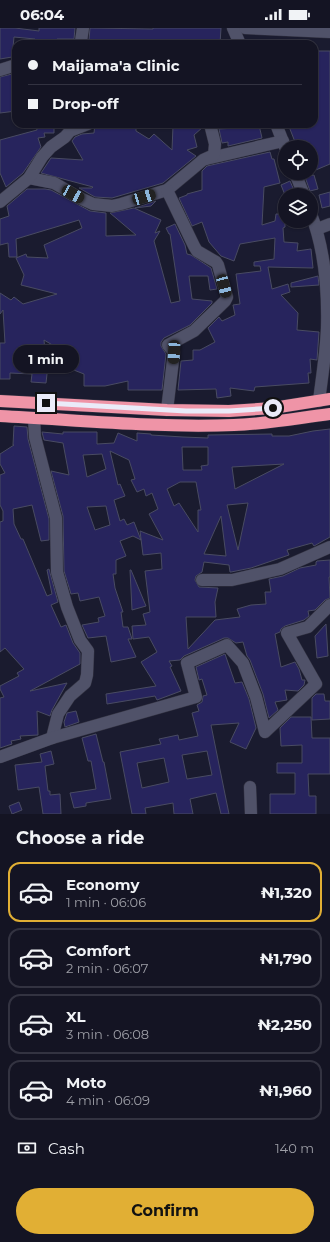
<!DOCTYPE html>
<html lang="en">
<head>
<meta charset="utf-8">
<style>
	:root { --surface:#141423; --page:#212130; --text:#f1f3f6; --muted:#9d9ea6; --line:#333341; --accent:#e1af34 }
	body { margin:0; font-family:Montserrat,sans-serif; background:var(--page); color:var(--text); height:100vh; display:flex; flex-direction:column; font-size:15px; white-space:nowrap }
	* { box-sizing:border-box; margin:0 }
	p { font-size:13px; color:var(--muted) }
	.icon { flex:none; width:22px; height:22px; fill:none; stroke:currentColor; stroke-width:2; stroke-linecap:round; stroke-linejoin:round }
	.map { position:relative; height:786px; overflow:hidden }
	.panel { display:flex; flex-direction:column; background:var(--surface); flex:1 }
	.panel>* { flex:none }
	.hud { position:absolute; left:12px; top:12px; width:306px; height:88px; border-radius:12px; box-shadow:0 1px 3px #0004,0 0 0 1px var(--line); display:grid; align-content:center; height:88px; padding:0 16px; background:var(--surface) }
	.buttons { position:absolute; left:278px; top:112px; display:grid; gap:8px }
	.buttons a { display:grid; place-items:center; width:40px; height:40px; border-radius:50%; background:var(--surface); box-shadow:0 1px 3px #0004,0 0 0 1px var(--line); font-size:20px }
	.end { position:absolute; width:18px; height:18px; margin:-9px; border:5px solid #eaebf9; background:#111; box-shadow:0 0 0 2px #111 }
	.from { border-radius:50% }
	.bubble { position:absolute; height:28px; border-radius:14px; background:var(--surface); box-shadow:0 1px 3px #0004,0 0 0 1px var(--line); font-size:13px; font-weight:700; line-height:28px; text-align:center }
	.car { position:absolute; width:12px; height:24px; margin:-12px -6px; border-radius:5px; box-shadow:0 0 3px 1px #0007; background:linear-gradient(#222 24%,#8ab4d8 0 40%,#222 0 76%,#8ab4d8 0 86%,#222 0) }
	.hud b { display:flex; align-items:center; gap:14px; height:38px; font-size:15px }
	.hud b+b { border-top:1px solid var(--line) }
	.hud i { width:10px; height:10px; background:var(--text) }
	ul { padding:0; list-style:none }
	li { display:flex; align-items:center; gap:12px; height:60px; margin:0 8px 6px; padding:0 8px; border:2px solid var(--line); border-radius:12px }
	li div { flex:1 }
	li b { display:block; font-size:15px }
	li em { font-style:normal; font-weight:700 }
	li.active { border-color:var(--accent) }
	li>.icon { width:36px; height:36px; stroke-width:1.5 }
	h2 { padding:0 16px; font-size:18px; line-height:48px }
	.pay { display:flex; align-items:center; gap:10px; height:44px; padding:0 16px; font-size:15px }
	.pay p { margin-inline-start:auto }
	.button { display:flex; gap:8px; margin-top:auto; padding:8px 16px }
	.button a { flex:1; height:46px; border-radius:24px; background:var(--accent); color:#111; font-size:16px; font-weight:700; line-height:46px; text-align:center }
	.status { display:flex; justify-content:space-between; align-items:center; height:28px; padding:0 20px; background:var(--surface); direction:ltr }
	.status svg { height:11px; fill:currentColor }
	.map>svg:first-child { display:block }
	.building { fill:#27245d; stroke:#494b62; fill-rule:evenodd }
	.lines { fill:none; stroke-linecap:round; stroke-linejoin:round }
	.minor-casing { stroke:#343443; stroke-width:13 }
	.highway-casing { stroke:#343443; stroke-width:13 }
	.minor { stroke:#505269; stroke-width:12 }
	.highway { stroke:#ef94a7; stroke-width:12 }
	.route { stroke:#eaebf9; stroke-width:5 }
</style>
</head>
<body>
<div class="status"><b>06:04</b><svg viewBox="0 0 49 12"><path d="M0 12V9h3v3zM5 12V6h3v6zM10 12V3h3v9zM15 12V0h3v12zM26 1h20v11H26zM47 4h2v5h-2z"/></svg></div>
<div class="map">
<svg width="330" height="786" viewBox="0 0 330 786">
	<rect width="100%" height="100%" fill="#1a1b2f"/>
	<g class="building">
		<polygon points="0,0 15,0 39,3 39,0 75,0 74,11 57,11 57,16 35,16 35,11 14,9 12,29 0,31"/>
		<polygon points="90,0 153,1 153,0 221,0 220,16 141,16 140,14 89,12"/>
		<polygon points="314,23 330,23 330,136 311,144 311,119 297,119 288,96 314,96"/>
		<polygon points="16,45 16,83 0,85 0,49"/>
		<polygon points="36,96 54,96 54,105 44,105 45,109 38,110 41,119 23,145 6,159 0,145 0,112 37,102"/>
		<polygon points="95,96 136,96 136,103 149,111 154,106 172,122 173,98 203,99 194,107 197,119 187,122 196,128 163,155 112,170 95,169 79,160 92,160 93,159 41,145 51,130 83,132 72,113 75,109 82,106 94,105"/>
		<polygon points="259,97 262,110 228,118 228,114 222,115 219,101 251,99"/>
		<polygon points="270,124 272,131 274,131 280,155 264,159 262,197 275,193 276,186 282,186 282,191 285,190 285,199 283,200 284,214 298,215 297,223 311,221 313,240 268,239 272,261 288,256 290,264 281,267 298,285 297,302 319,304 317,332 310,331 311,345 308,345 309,355 255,359 254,363 230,360 231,368 217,370 216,361 178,362 181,333 193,332 193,322 200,322 215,314 208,300 219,289 222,293 235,287 233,277 240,276 236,246 261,243 260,238 254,238 254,234 274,231 275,210 240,216 234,233 221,228 209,214 202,194 192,198 179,170 187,167 187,166 202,162 202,143 207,138"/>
		<polygon points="314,147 318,161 310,163 305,149"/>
		<polygon points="290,153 296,167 285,167 281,157"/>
		<polygon points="27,161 45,161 51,162 90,183 106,185 106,208 136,207 110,185 134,180 161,192 155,205 160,203 154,213 171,275 180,273 170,206 169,206 166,200 175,196 185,217 187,226 191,227 211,240 217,261 210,262 208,248 189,248 192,271 212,273 212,275 190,297 164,310 161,314 161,318 166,326 162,362 128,362 128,353 105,358 84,358 84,346 61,337 66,325 44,312 46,336 48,337 46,355 31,354 32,346 10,345 10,351 0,351 0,315 5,315 3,282 0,286 0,265 11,272 14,269 23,276 57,266 21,257 24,247 16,230 26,226 27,229 48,230 44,217 82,200 79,192 16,211 17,229 9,229 8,215 0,217 0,191 9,188 7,178"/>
		<polygon points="330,164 330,178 322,180 319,167"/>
		<polygon points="156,173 151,178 135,180"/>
		<polygon points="318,248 319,257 291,259 291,255"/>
		<polygon points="14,398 27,399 28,411 49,491 49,512 41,513 32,477 13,481 14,496 21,511 23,511 47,568 52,566 47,542 49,541 58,574 51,577 61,599 66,597 73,615 80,625 80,636 30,663 67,655 52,682 50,688 37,683 38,707 20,708 21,711 11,713 12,716 0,720 0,670 4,669 0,661 0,658 19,648 17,645 24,641 5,620 0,624 0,494 3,493 3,483 0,477 0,447 5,445 0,436 0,426 14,417 13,417"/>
		<path d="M330,401v108l-16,9 -2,-3 -25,7 2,5 -38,13 -20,4h-1l-1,-7 -25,-3 -2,10 -6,4 -1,4 4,7 19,1 -3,14 1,15h-30l2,32 27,-29 25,-3 -3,-8 14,-4 15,-1 -1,-12h6l-2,-13 14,-3 17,-8 16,-3v-3l1,-1 13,-1v17h-1l1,21 -5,2 -10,10 -7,1 1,5 -5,4 -19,6 -4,3 -1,3 -5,2 6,33 14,-5 4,7 3,11h3l-1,5 -6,6 -13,-1 2,10 -12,2 3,8 -9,8 -6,-24 -13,-34 -3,-4 -4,-14 -7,1 -8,-5h-4l-40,18 -4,4 -11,1 3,5 -2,1 11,24 -24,9 -2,-4 -48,8 -1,-10 50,-8 -15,-24 16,-10 -8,-15 -16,2 -1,-13 14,-1 -3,-11 7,-2 -5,-41 17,-2 -1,-16 -18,2 -3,-24 23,9 -14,-26 9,-5 -6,-16 -6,3 -2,-7 -7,3 -6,-12 4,-1 -6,-19 -19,-9 8,34 2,-1 5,12 -11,4 6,21 4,-2 3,6 7,-3 7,18 -8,-4 -13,5 6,15 -10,4v14h-3l2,14 8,24h-2l2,15h5l4,12h-4l8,18 -25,5 -5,-26 -18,2 -6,-13 17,-3 -1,-4 7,-2 -6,-19 -19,4 -2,-8 -7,1 -7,-23 -1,-55 -12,-45 18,4 -6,-32 -19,-3 -2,-8 21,2v-2h34v12l17,-1 4,-10 19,8v-8l14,1v1l32,2 25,1v-3l64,-1v2h17l24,-5zM182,419h26v18l-7,1 1,4h-19zM102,426l4,15 -19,8 -4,-22zM284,436l-49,25 -3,-22zM180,454h16l5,28h-3v22l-19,-29 -5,3 -7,-17zM248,475l-10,47 -11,-45zM106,478l4,19 -15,5 -8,-23zM221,488l5,40 -22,-2z"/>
		<polygon points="130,542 131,542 146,578 132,582"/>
		<polygon points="326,596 328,628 317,630 315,608"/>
		<path d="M225,626l10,29 7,-1 7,17 7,29 -10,21 -16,-7 9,-19 -28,2 18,89h-8l-5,-21 -26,6 3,15h-19l-1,-11 -28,5 1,6h-14l-12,-62 41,-8 -2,-5 19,-4 1,5 19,-4 -6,-23 7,-2 -2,-6 5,-3 1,-6 4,-1 -5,-16 -3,1 -3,-13zM207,723l5,24 -25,4 -5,-24zM164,730l5,24 -27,6 -5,-25z"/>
		<polygon points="316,666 324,666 325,673 330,673 330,691 312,692 312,670"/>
		<polygon points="76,683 79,694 65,699 64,694 67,685"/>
		<polygon points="291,689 311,689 312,710 330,710 330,746 308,746 309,768 316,768 316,786 270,786 270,766 295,766 295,745 277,745 277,735 302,735 302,717 281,718 280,700"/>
		<polygon points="96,706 103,734 104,734 111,771 86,775 86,778 74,780 70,765 96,761 91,733 88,733 82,710"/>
		<polygon points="51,723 54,736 45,738 48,763 50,763 50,767 60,766 61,786 43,786 39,759 18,762 15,737 42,734 40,726"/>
		<polygon points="19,774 22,782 12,786 9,778"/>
	</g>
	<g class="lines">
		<g class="minor-casing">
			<g id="minor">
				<polyline points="233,0 240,16"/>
				<polyline points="245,0 330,4"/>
				<polyline points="82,16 81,13 83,0"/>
				<polyline points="0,42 16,37"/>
				<polyline points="276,96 285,119"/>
				<polyline points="206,131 283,113"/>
				<polyline points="295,145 304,167"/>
				<polyline points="29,150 54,155 82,171 93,176 112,178 121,176 167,162 203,132 214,127 215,116 210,96"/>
				<polyline points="0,174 29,150 42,129 51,119 65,109 70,103 88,96"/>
				<path d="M311,186c14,36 17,76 16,114 -1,24 -5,49 -8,73"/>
				<polyline points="317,201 330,196"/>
				<polyline points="167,382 174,324 168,317 194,303 225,273 227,269 218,237 216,234 197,223 194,218 167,162"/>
				<polyline points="34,390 35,409 56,490 57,544 67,579 80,612 88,623 87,647 85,655 70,668 58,686 52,710"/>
				<polyline points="202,552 232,552 280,541 330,519"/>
				<polyline points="0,729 52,710 196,669 187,635 227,617 243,635 256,669 265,704 316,656 287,605 308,599 330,577"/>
				<polyline points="250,759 251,786"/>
			</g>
		</g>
		<g class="highway-casing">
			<g id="highway">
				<polyline points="0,373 167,382 229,383 273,380 330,371"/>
				<path d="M0,388c78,4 156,12 234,9 32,-1 64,-7 96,-11"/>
			</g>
		</g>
		<use href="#minor" class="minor"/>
		<use href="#highway" class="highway"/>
	</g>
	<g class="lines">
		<polyline class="route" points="46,375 186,383 229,383 273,380"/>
	</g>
</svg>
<div class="buttons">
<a><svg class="icon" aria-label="locate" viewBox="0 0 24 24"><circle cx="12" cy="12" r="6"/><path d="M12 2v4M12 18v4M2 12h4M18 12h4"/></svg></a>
<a><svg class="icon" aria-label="layers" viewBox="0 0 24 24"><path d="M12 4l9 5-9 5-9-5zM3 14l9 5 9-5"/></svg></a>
</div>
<i class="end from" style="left:273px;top:380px"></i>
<i class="end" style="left:46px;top:375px"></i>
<div class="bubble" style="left:13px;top:317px;width:66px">1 min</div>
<i class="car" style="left:73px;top:166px;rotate:119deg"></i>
<i class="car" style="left:144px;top:169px;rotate:73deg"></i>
<i class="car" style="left:224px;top:258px;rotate:165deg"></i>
<i class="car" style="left:174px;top:324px;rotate:183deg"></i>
<div class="hud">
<b><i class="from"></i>Maijama'a Clinic</b>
<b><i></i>Drop-off</b>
</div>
</div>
<section class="panel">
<h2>Choose a ride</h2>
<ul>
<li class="active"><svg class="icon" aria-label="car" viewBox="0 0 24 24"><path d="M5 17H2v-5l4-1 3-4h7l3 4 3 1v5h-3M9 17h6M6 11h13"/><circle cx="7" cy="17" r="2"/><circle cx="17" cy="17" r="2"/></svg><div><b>Economy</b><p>1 min · 06:06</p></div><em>₦1,320</em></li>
<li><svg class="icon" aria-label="car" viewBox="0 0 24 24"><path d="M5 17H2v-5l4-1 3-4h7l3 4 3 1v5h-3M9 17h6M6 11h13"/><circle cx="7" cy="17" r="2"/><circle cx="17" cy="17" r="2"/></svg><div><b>Comfort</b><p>2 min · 06:07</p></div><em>₦1,790</em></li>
<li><svg class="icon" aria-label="car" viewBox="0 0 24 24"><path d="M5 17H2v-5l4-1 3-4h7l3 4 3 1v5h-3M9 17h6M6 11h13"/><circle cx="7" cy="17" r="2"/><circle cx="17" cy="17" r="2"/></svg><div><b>XL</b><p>3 min · 06:08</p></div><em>₦2,250</em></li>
<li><svg class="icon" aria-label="car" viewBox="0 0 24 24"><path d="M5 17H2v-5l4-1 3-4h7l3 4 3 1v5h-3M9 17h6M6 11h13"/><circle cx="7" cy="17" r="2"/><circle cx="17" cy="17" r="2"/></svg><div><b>Moto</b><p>4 min · 06:09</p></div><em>₦1,960</em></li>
</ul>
<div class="pay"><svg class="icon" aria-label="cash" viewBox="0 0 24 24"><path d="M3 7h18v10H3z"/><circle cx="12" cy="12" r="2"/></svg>Cash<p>140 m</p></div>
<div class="button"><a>Confirm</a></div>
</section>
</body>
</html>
